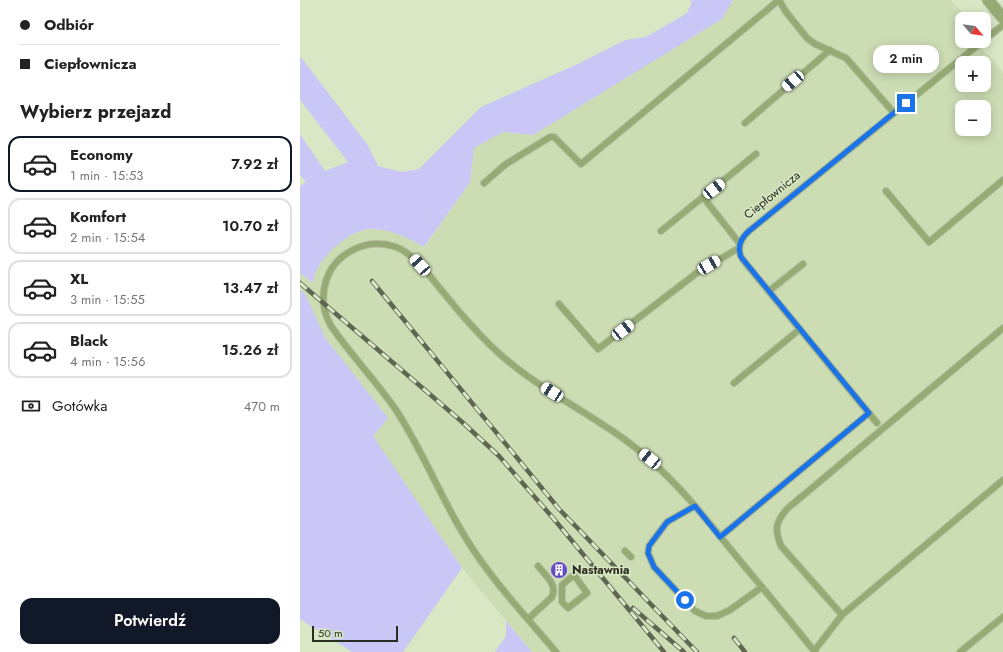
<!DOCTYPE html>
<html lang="pl">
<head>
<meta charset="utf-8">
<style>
	:root { --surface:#fff; --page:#f6f6f6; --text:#222; --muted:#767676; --line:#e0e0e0; --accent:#111827 }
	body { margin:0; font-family:Jost,sans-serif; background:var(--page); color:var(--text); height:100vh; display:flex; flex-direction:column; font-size:15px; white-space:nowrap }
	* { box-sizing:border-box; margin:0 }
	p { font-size:13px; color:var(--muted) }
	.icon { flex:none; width:22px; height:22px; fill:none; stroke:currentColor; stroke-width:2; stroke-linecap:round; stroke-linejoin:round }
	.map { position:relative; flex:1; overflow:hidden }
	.panel { display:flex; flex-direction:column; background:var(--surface); width:300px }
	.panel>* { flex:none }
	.guide { display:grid; align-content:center; height:88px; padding:0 20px; background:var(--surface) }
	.needle { width:26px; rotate:118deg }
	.controls { position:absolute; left:655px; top:12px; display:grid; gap:8px }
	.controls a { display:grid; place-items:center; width:36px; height:36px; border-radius:8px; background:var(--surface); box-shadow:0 2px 10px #0003; font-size:20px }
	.scale { position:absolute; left:12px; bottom:10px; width:86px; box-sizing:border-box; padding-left:4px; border:2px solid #282d20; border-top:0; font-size:11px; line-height:14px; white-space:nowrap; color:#282d20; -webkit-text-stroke:3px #d9e7c5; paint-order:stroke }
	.end { position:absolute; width:18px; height:18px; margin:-9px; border:5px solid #1a73e8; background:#fff; box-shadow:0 0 0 2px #fff }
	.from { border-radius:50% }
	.bubble { position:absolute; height:28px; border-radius:12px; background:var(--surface); box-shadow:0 2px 10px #0003; font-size:13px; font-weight:600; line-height:28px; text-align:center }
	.car { position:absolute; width:12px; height:24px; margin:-12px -6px; border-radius:5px; box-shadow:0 0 3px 1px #0007; background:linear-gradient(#fff 24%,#345 0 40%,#fff 0 76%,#345 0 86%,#fff 0) }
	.guide b { display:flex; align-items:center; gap:14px; height:38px; font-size:15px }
	.guide b+b { border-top:1px solid var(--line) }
	.guide i { width:10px; height:10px; background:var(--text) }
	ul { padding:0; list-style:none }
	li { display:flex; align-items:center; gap:12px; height:56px; margin:0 8px 6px; padding:0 12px; border:2px solid var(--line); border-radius:12px }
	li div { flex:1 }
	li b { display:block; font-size:15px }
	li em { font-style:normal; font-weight:600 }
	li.on { border-color:var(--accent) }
	li>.icon { width:36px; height:36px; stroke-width:1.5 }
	h2 { padding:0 20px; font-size:18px; line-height:48px }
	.pay { display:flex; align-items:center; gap:10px; height:44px; padding:0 20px; font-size:15px }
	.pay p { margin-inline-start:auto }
	.button { display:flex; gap:8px; margin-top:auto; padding:8px 20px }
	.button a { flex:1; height:46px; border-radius:12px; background:var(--accent); color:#fff; font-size:16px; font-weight:600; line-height:46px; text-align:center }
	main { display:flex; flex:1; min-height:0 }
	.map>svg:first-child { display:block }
	.built { fill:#ccdcb3; fill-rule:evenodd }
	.green { fill:#cac7f6 }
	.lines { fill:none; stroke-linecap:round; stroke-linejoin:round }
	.service-casing { stroke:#b6c2a4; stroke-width:8 }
	.minor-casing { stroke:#b6c2a4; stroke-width:13 }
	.service { stroke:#96aa74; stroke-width:6 }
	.minor { stroke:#96aa74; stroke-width:11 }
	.rail-casing { stroke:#5f6753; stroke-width:4.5 }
	.rail { stroke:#d9e7c5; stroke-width:3; stroke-dasharray:9; stroke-linecap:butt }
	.route { stroke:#1a73e8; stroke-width:5 }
	.labels { text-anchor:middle; stroke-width:3; stroke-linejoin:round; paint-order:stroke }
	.street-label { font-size:12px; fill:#282d20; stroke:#d9e7c5 }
	.poi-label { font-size:12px; font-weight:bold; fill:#282d20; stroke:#d9e7c5; text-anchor:start }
</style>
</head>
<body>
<main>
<section class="panel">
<div class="guide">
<b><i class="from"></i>Odbiór</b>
<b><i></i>Ciepłownicza</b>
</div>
<h2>Wybierz przejazd</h2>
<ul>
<li class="on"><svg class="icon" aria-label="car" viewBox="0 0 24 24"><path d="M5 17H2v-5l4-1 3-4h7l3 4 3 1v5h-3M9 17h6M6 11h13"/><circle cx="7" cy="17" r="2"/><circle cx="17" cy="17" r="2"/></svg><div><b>Economy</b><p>1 min · 15:53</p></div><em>7.92 zł</em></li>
<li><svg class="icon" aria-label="car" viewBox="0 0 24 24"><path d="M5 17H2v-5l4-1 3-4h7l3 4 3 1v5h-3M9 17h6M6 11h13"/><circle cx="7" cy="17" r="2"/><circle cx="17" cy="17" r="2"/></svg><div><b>Komfort</b><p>2 min · 15:54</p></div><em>10.70 zł</em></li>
<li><svg class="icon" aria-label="car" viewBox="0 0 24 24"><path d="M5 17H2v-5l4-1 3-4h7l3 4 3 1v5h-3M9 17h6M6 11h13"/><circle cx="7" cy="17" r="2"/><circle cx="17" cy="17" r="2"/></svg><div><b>XL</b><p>3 min · 15:55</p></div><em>13.47 zł</em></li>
<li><svg class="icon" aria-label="car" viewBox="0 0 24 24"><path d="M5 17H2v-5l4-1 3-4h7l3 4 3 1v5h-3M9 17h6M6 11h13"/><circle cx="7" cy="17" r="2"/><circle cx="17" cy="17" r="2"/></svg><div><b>Black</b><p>4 min · 15:56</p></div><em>15.26 zł</em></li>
</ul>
<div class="pay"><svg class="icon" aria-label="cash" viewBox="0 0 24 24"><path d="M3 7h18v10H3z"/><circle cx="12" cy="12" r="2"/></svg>Gotówka<p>470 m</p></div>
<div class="button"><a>Potwierdź</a></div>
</section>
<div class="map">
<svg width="703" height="652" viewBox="0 0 703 652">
	<rect width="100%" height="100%" fill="#d9e7c5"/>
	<path class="built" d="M433,0h218l17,19h-6v22h17l4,10 5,3 15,19v579h-471l-70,-84 -89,-132 15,-18 -62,-79 -21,-45 -5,-4v-17l13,10 2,-11 7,-11 13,-15 20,-14 14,-3 18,1 16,5 22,12 45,-65 4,-34 29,-16 30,3 200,-132zM662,63h22v22h-22zM662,107h22v22h-22z"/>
	<g class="green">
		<path d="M390,0h43l-11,19 -189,116 -30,-3 -29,16 -4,34 -46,65c-16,-9 -35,-19 -54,-18 -20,1 -46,25 -54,42 -2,4 -2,8 -3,12l-13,-10v-87l6,-4 -6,-7v-41l25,37 23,-9 -48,-62v-44l67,88 11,22 24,6 17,-3 62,-62 99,-44 45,-23 21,-3 41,-24 5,-11z"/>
		<polygon points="0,290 5,294 26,339 88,418 73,436 162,568 103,652 52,652 0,619"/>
		<polygon points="206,621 232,652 195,652 206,636"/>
	</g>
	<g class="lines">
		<g class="service-casing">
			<g id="service">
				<polyline points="479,0 486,12 507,38 515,44 546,58 594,113"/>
				<polyline points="684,40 703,25"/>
				<polyline points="445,123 530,50"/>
				<polyline points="184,183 206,164 250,137 254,137 281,164 479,0"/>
				<polyline points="586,191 629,242 703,180"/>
				<polyline points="403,197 456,154"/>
				<polyline points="361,231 403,197 440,244"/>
				<polyline points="469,291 503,264"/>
				<polyline points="259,304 298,349 398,272 439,248"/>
				<path d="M703,328l-215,180c-12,13 -14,21 -7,38l61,69 161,-135"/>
				<polyline points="434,383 500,329"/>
				<path d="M577,423l-134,-163c-7,-10 -3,-21 6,-29l234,-190"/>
				<polyline points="395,506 367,522 349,546 348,553 354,567 395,611 406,616 417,616 430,610 462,587"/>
				<polyline points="420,537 569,413"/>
				<polyline points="325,551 331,557"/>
				<polygon points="274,575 287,593 268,608 262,602 262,585"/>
				<path d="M228,619l24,-22c6,-12 -7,-22 -14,-31"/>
				<polyline points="514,651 542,615"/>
				<path d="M256,652c-33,-39 -70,-78 -95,-122 -23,-39 -40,-82 -65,-120 -20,-29 -45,-55 -65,-84 -8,-15 -10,-28 -5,-45 9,-29 42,-44 70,-34 20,8 33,29 47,45 15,19 31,37 48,54 47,46 110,70 159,114 31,27 56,59 82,91 28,34 56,67 83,101"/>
				<polyline points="660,652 703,617"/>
			</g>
		</g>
		<g class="minor-casing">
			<polyline id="minor" points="688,0 703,18"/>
		</g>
		<use href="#service" class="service"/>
		<use href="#minor" class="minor"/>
		<g class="rail-casing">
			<g id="rail">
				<polyline points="72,281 259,509 397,652"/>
				<polyline points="0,283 161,421 199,456 253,518 364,652"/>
				<polyline points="333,608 384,652"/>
				<polyline points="434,638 445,652"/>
			</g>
		</g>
		<use href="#rail" class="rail"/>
	</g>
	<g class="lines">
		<path class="route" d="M385,600l-31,-33 -6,-14 1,-7 18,-24 28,-16 25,31 149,-124 -128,-156c-4,-10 0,-19 8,-26l157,-128"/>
	</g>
	<defs>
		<g id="building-disc" transform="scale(0.9)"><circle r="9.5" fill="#654bc4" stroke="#d9e7c5"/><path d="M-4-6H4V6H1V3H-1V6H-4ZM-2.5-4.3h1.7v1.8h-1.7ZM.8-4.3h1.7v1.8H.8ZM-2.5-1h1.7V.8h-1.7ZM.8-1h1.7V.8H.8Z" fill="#fff"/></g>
	</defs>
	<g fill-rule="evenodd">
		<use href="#building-disc" x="259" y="570"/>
	</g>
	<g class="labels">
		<g class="street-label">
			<text transform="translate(472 195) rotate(-39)" y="4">Ciepłownicza</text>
		</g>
		<g class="poi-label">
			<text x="272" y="574">Nastawnia</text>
		</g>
	</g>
</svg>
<div class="controls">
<a><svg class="needle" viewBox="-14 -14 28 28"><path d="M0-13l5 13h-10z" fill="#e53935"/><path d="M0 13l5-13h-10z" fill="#767676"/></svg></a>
<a>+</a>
<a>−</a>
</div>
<div class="scale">50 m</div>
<i class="end from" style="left:385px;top:600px"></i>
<i class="end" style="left:606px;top:103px"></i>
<div class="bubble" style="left:573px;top:45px;width:66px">2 min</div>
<i class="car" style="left:493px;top:81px;rotate:229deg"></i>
<i class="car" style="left:414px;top:189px;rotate:52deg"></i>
<i class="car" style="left:120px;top:265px;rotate:318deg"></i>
<i class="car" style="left:409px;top:265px;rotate:60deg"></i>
<i class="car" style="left:323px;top:330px;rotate:52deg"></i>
<i class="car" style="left:252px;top:392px;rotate:303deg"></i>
<i class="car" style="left:350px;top:459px;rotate:309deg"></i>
</div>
</main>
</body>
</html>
